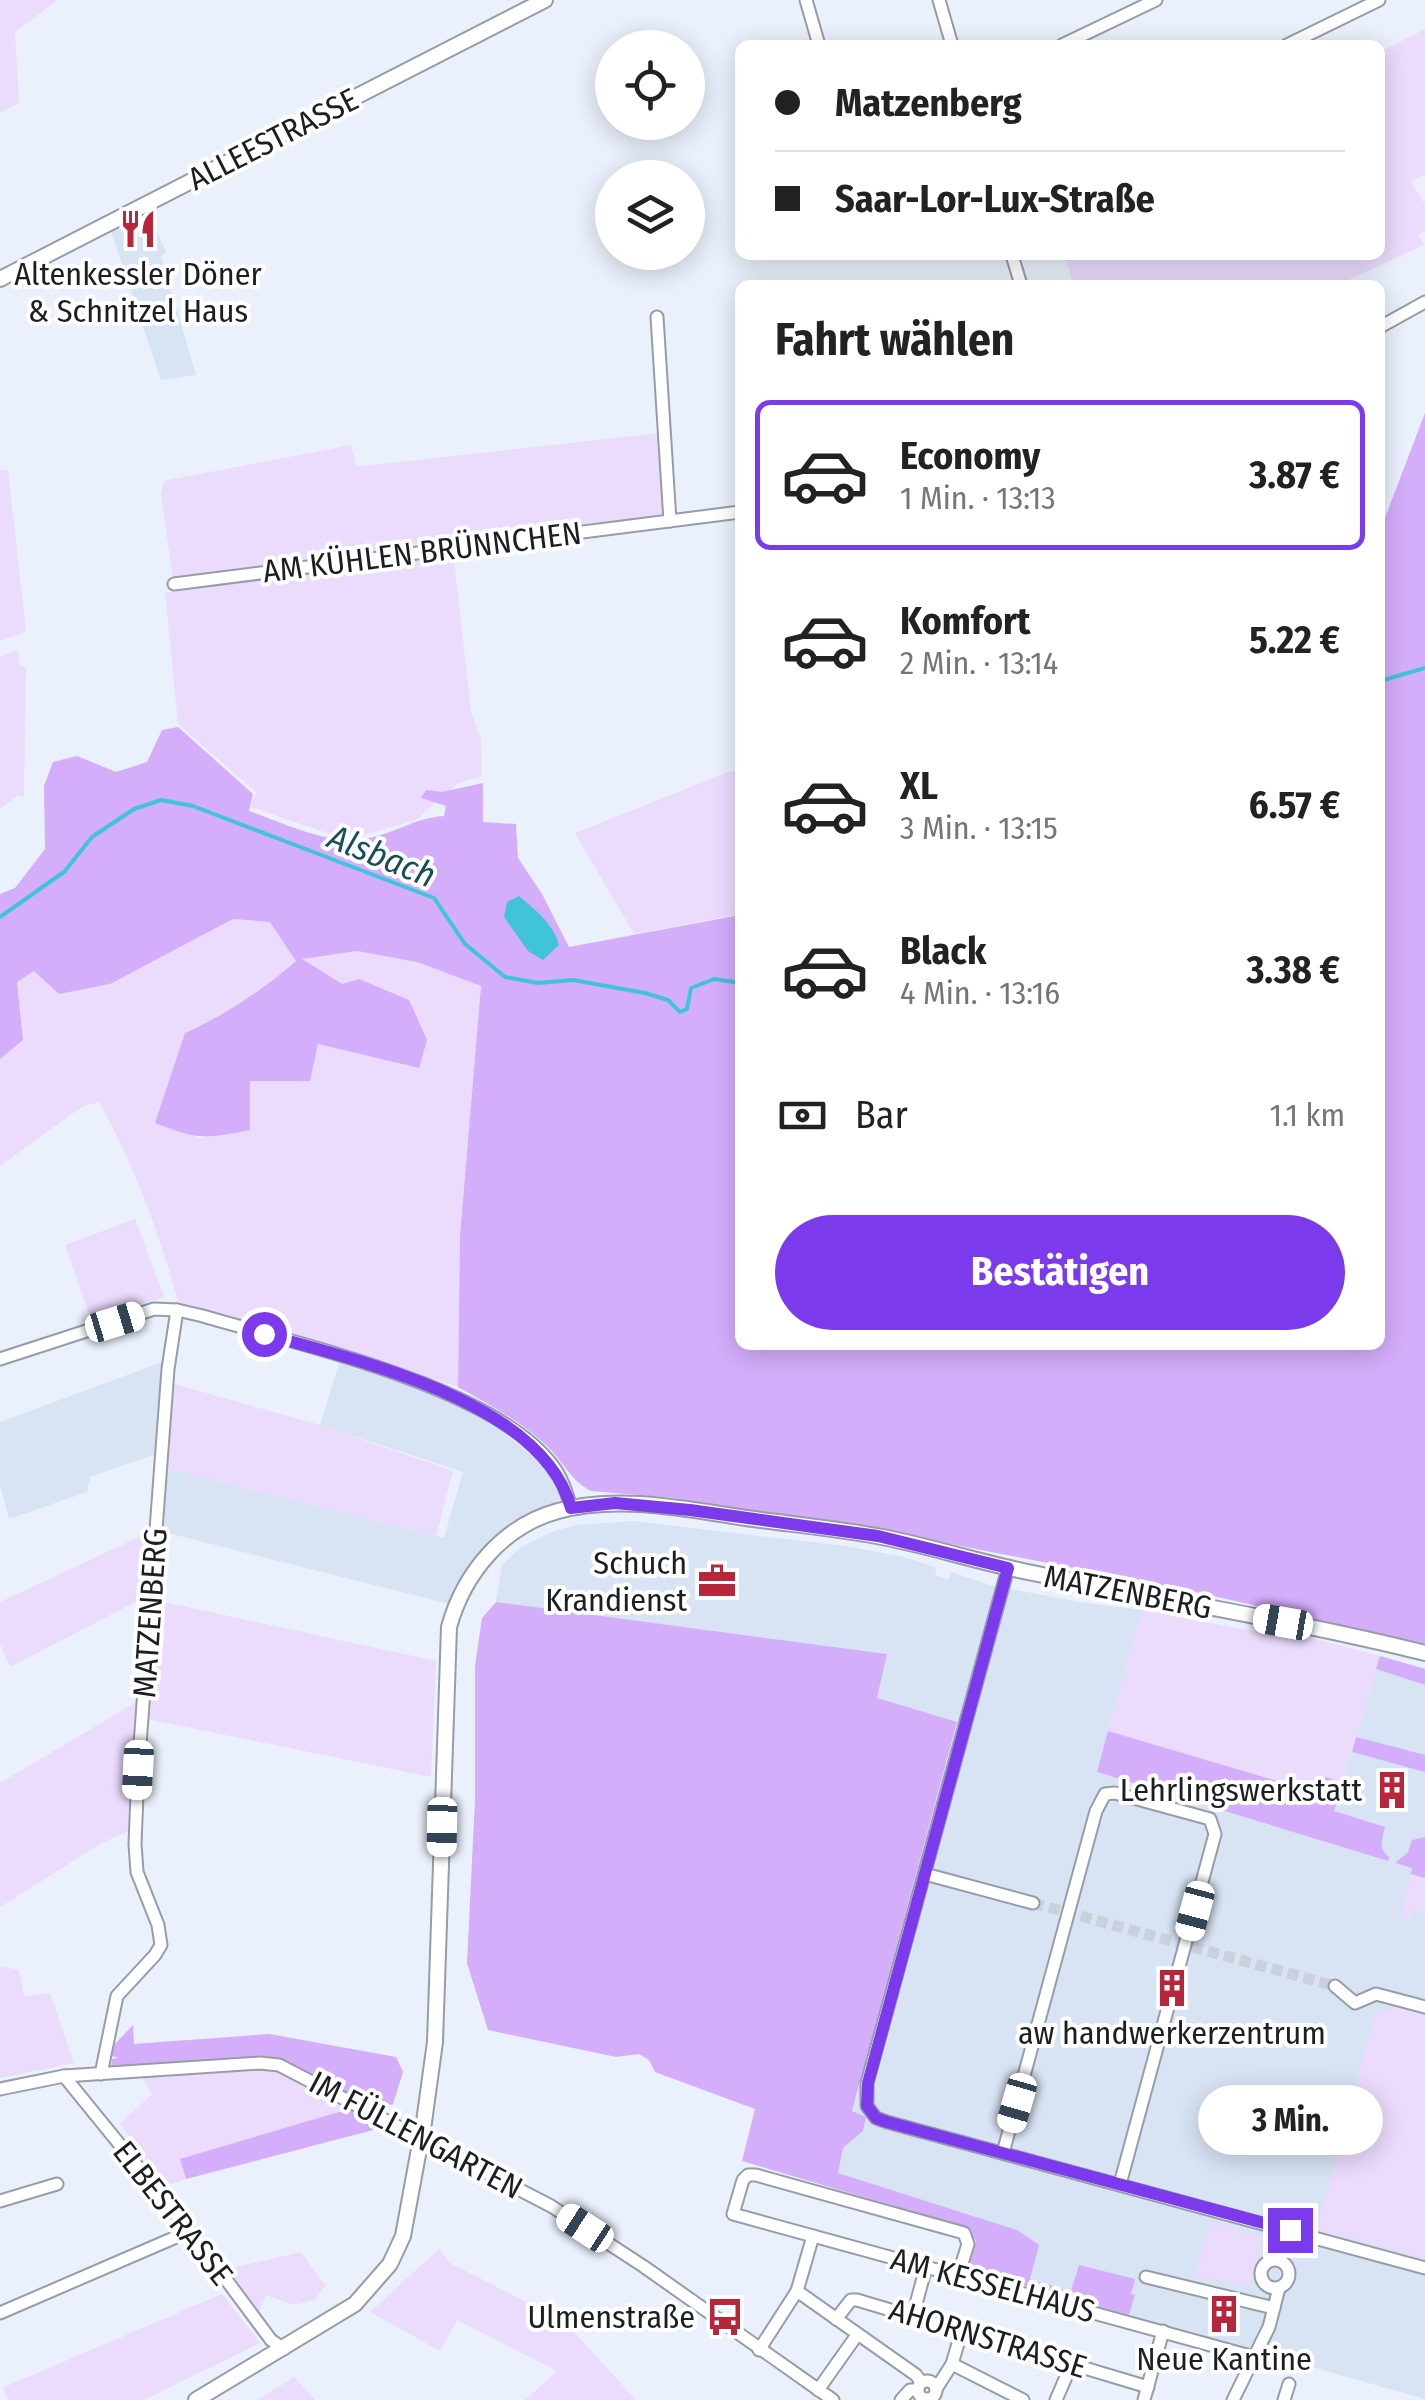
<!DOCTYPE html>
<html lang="de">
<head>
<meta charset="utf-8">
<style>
	:root { --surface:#fff; --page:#f2f2f2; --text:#222; --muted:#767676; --line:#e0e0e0; --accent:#7c3aed }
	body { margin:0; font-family:"Fira Sans Condensed",sans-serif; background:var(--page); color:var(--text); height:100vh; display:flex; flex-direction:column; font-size:38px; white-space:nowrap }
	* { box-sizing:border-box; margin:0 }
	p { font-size:32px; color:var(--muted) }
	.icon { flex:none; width:55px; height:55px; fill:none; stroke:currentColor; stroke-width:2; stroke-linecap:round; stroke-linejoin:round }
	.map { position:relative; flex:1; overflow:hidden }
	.side { position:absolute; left:735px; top:280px; width:650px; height:1070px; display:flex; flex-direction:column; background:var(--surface); border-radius:15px; box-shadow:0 5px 25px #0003 }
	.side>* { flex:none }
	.banner { position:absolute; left:735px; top:40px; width:650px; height:220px; border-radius:15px; box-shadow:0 5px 25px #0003; display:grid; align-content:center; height:220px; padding:0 40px; background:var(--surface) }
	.buttons { position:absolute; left:595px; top:30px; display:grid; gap:20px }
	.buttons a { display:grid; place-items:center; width:110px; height:110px; border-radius:50%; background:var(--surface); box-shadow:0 5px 25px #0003; font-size:50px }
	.end { position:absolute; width:45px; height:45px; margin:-22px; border:12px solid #7c3aed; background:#fff; box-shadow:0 0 0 5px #fff }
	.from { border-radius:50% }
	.bubble { position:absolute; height:70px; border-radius:35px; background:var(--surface); box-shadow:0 5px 25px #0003; font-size:32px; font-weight:700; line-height:70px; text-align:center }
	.car { position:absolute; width:30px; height:60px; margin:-30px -15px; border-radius:12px; box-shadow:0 0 8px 2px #0007; background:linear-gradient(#fff 24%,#345 0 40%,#fff 0 76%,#345 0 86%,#fff 0) }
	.banner b { display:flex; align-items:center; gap:35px; height:95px; font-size:38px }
	.banner b+b { border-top:2px solid var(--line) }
	.banner i { width:25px; height:25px; background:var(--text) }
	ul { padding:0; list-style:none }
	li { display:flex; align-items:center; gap:30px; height:150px; margin:0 20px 15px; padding:0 20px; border:5px solid transparent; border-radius:15px }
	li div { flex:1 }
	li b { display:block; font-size:38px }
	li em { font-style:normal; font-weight:700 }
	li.active { border-color:var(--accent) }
	li>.icon { width:90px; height:90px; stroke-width:1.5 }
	h2 { padding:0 40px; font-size:45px; line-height:120px }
	.pay { display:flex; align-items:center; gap:25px; height:110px; padding:0 40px; font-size:38px }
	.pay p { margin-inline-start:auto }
	.button { display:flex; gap:20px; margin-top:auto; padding:20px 40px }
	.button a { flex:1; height:115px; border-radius:60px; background:var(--accent); color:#fff; font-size:40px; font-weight:700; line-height:115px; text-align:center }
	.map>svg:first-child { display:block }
	.built { fill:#d8e3f4 }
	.green { fill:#ebdbfd }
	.forest { fill:#d4adfb }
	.water { fill:#40c4da }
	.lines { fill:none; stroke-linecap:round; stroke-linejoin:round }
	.stream { stroke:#40c4da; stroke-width:4 }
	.minor-tunnel { stroke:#cbd1db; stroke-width:11; stroke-dasharray:11 5.5; stroke-linecap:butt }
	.minor-casing { stroke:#969da7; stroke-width:15 }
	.tertiary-casing { stroke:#969da7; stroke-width:18 }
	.minor { stroke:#fff; stroke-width:11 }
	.tertiary { stroke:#fff; stroke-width:14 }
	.route { stroke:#7c3aed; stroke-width:12 }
	.labels { text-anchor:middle; stroke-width:8; stroke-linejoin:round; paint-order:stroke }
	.street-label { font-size:32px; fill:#1c1e22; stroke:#fff }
	.poi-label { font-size:32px; fill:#1c1e22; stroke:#fff }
	.water-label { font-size:35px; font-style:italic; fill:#174f58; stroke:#fff }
</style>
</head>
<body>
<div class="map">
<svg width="1425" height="2400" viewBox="0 0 1425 2400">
	<rect width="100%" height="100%" fill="#eaf1fc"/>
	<g class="built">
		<polygon points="148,209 166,253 161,256 196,375 161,380 110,228"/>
		<polygon points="165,1361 159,1453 90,1477 87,1492 9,1519 0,1485 0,1422"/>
		<polygon points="339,1363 444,1397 499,1428 544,1466 555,1484 560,1500 524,1518 483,1550 449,1604 164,1532 166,1468 444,1538 463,1472 320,1425"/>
		<polygon points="633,1521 846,1546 909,1558 937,1568 935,1575 948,1580 951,1572 990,1585 1079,1602 1142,1610 1097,1772 1387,1861 1381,1844 1334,1811 1376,1669 1425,1685 1425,1837 1412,1840 1408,1852 1395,1863 1413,1868 1412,1874 1425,1878 1425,2399 1129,2315 1135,2296 1131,2294 1134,2279 1080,2265 1072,2291 1029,2278 1017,2230 838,2173 843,2148 863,2131 866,2117 852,2112 957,1723 877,1698 887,1654 496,1602 502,1565 521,1547 554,1531 577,1525"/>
	</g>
	<g class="green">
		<polygon points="0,0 58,0 15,32 19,103 0,113"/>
		<polygon points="1425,29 1425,174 1411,182 1425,204 1425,230 1418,234 1424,245 1338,285 1073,285 1065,255 1380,255 1380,52"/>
		<polygon points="659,433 663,515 173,579 161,494 164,481 351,445 356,467"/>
		<polygon points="8,470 26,632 0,641 0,470"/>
		<polygon points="453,551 471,711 481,740 481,777 458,783 416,820 363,835 330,834 251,807 256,792 178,724 165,593"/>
		<polygon points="18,649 19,664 26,668 24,797 18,795 0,809 0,657"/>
		<polygon points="740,770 740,914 634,934 575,833 728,772"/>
		<path d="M233,919l37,3 26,38c-35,31 -69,54 -111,73l11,106 53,-9 1,-49h60l8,-37 100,24 9,-28 -10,-21 -75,-34 -42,-26 57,-8 60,11 64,24 -21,250 -2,151 -187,-60 -92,-23c-20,-70 -44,-138 -80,-202l-16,4 -83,60v-107l23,-19 -6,-58 18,-11 75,13z"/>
		<polygon points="135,1219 164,1297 91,1319 65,1245"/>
		<polygon points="171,1383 320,1425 453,1471 436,1536 166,1468"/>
		<polygon points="152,1531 149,1595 10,1667 0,1644 0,1602"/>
		<polygon points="159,1601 436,1661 431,1777 147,1719"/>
		<polygon points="1142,1610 1301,1640 1307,1637 1380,1656 1337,1799 1108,1731"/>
		<polygon points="138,1701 131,1830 102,1843 0,1907 0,1783"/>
		<polygon points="1411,1874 1425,1878 1425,1913 1413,1910 1410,1920 1401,1917"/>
		<polygon points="0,1966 19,1970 24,1996 50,1993 74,2063 0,2078"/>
		<polygon points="1398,2006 1425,2012 1425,2258 1317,2229 1374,2016"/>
		<polygon points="262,2069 297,2078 349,2109 181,2159 186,2179 166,2186 120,2124 152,2094 142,2077"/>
		<polygon points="1211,2222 1262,2237 1249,2285 1195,2277"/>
		<polygon points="439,2249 450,2263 565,2322 636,2400 525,2400 557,2371 457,2320 440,2351 370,2312"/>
		<polygon points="301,2252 325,2285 315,2300 294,2305 266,2295 259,2313 228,2269"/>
		<polygon points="222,2294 260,2343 144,2400 9,2400 2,2388"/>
		<polygon points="294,2377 315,2400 258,2400"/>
	</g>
	<g class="forest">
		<path d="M1425,413v1231l-234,-53 -317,-62 -166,-23 -34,-8 -83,-7c-20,-10 -29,-31 -45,-46 -26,-24 -58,-41 -88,-58l2,-151 21,-250 -64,-24 -60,-11 -55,8 40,25 17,-5 50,21 18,40 -8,28 -101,-24 -8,37h-60v49c-47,9 -51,10 -95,-7l30,-90c42,-19 76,-42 111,-72l-26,-39 -37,-3 -123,65 -51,10 -25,-23 -17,11 6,58 -23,19v-165l15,-6 30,-39 -1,-63 9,-24 24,-6 39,16 31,-10 15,-32 16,-3 75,67 -4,17c34,12 76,33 113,28 28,-3 52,-21 82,-23l2,-10 -25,-8 5,-8 16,2 41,-9v39l33,2 2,34 24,36 27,53 171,-32v430h640v-814z"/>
		<polygon points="496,1602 887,1654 877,1698 957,1722 852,2111 866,2117 863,2131 843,2148 838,2173 1017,2230 1039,2245 1030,2279 1071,2291 1079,2265 1135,2279 1131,2294 1135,2295 1129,2315 968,2270 976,2241 964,2227 742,2161 755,2109 655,2072 649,2060 639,2054 616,2057 488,2030 467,1963 475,1800 475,1666 482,1618"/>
		<polygon points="1380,1656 1425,1669 1425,1685 1376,1669"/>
		<path d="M1108,1731l210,62 7,-16 18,5 -9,29 51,16c-3,12 -7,22 4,30l-1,4 -291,-89z"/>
		<polygon points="1356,1737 1425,1755 1425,1772 1352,1752"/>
		<polygon points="1425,1837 1425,1878 1411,1874 1412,1868 1395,1863 1408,1852 1412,1840"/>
		<polygon points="133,2025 134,2044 269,2034 396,2057 403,2072 393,2104 376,2111 282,2059 261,2057 111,2069 112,2059 118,2058 112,2056 113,2046"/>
		<polygon points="349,2109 373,2124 373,2130 186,2179 180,2159"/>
	</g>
	<path class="water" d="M519,896c16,14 35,28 40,49l-16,15 -15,-9 -24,-34 3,-15z"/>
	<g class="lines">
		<g class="stream">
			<polyline points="1380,681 1425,668"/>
			<polyline points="0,917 64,872 92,837 134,809 161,800 193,806 434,898 465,944 505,977 538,983 573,980 645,993 668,1000 680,1012 687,1009 691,988 714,979 740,983"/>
		</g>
		<polyline class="minor-tunnel" points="1033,1903 1335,1986"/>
		<g class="minor-casing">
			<g id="minor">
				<polyline points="806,0 819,45"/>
				<polyline points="939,0 952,45"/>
				<polyline points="1062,45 1156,0"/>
				<polyline points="1287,45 1379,0"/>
				<polyline points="1012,255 1021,285"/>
				<polyline points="657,317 670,521"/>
				<polyline points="1380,327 1425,302"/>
				<polyline points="174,584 740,512"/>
				<path d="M0,1359l154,-50 23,1 26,6c94,28 292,71 350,150 9,12 14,27 18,42"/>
				<polyline points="1008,1568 867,2083 867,2106 876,2118 887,2122 1425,2268"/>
				<polyline points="925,1874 1033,1903"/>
				<polyline points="1335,1986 1355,2003 1376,1994 1425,2007"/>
				<polyline points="101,2074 117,1996 155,1955 161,1945 158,1925 137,1872 135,1844 138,1771 168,1369 177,1310"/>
				<polyline points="64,2076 190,2231 271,2340 284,2349"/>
				<polyline points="0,2089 64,2076 260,2063 279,2065 551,2206 643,2266 833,2400"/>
				<polyline points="1003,2153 1096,1811 1105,1794 1115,1793 1210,1819 1215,1834 1120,2184"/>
				<polyline points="0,2201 57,2184"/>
				<circle cx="1275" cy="2274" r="14"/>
				<polyline points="958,2276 968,2244 964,2233 756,2175 748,2175 743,2180 733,2214 1254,2357"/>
				<polyline points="1146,2277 1274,2308"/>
				<polyline points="797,2291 916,2375 921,2382"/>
				<polyline points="0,2313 190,2231"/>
				<polyline points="913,2315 926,2267"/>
				<polyline points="836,2319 851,2300 857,2300 1148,2387"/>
				<polyline points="759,2350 797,2291 813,2236"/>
				<polyline points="952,2364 1023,2400"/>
				<circle cx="927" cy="2390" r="9"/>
				<polyline points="936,2389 952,2364 962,2330"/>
				<polyline points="818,2390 857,2335"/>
				<polyline points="901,2400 910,2390 917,2390"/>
				<polyline points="1056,2400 1072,2363"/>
				<polyline points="1144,2400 1163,2331"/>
				<polyline points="1233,2400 1269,2327 1279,2288"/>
				<polyline points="1284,2400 1289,2384"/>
			</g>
		</g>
		<g class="tertiary-casing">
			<g id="tertiary">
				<polyline points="0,279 545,0"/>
				<path d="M196,2400l159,-96 35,-40 13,-28 21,-114 11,-80 14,-415c15,-54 54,-101 109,-116 58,-16 123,-3 181,6 48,7 96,11 143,20 47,9 93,24 141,34 134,28 269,49 402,82"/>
			</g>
		</g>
		<use href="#minor" class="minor"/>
		<use href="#tertiary" class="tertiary"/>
	</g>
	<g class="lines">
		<path class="route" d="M264,1334c94,27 278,67 307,174l44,-5 75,7 188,26 130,32 -140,515 -1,23 9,12 11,4 403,108"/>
	</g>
	<defs>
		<g id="restaurant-bare" transform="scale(3)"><path d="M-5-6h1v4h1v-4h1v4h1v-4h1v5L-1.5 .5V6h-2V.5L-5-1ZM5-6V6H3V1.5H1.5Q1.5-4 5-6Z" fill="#b8263c" stroke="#fff" stroke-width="2.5" paint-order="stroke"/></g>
		<g id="office-bare" transform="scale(3)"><path d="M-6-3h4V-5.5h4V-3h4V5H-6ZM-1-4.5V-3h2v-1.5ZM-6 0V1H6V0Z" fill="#b8263c" stroke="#fff" stroke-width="2.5" paint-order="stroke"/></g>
		<g id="building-bare" transform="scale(3)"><path d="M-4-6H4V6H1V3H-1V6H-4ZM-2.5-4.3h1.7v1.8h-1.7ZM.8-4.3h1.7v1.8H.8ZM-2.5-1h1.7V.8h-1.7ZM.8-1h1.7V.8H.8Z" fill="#b8263c" stroke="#fff" stroke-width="2.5" paint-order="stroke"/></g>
		<g id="bus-bare" transform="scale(3)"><path d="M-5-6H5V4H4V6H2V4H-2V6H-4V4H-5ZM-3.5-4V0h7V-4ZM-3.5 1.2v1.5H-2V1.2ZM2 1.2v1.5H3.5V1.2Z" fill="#b8263c" stroke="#fff" stroke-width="2.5" paint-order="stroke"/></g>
	</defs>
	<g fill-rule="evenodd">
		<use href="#restaurant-bare" x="138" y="229"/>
		<use href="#office-bare" x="717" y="1581"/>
		<use href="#building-bare" x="1392" y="1790"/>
		<use href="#building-bare" x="1172" y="1988"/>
		<use href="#building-bare" x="1224" y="2314"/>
		<use href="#bus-bare" x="725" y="2317"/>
	</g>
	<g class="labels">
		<g class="street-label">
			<text transform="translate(273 139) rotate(-27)" y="11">ALLEESTRASSE</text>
			<text transform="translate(422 552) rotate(-7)" y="11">AM KÜHLEN BRÜNNCHEN</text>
			<text transform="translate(1128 1592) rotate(11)" y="11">MATZENBERG</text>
			<text transform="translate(150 1613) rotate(-86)" y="11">MATZENBERG</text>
			<text transform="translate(416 2135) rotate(28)" y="11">IM FÜLLENGARTEN</text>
			<text transform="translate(173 2213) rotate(52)" y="11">ELBESTRASSE</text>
			<text transform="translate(993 2285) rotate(15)" y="11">AM KESSELHAUS</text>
			<text transform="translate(988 2338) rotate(17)" y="11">AHORNSTRASSE</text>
		</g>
		<g class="poi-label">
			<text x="138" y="285">Altenkessler Döner<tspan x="138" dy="37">&amp; Schnitzel Haus</tspan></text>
			<text x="687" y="1574" text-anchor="end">Schuch<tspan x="687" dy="37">Krandienst</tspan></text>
			<text x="1362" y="1801" text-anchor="end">Lehrlingswerkstatt</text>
			<text x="1172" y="2044">aw handwerkerzentrum</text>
			<text x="695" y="2328" text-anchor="end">Ulmenstraße</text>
			<text x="1224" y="2370">Neue Kantine</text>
		</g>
		<g class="water-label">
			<text transform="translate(382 856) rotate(22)" y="12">Alsbach</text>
		</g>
	</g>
</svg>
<div class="buttons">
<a><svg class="icon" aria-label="locate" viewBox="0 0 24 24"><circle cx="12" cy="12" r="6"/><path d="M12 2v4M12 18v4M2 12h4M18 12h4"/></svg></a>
<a><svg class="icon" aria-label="layers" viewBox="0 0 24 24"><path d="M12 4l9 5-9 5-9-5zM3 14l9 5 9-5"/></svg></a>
</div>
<i class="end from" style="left:264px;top:1334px"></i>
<i class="end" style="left:1290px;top:2230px"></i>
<div class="bubble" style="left:1198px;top:2085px;width:185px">3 Min.</div>
<i class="car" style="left:115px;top:1322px;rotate:73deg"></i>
<i class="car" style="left:1283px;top:1622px;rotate:280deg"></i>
<i class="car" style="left:138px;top:1770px;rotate:183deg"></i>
<i class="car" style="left:442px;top:1827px;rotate:181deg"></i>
<i class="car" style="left:1195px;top:1911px;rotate:195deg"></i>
<i class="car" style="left:1017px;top:2103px;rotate:196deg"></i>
<i class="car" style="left:585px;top:2228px;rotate:303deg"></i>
<div class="banner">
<b><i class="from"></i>Matzenberg</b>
<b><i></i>Saar-Lor-Lux-Straße</b>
</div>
<section class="side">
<h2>Fahrt wählen</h2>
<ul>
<li class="active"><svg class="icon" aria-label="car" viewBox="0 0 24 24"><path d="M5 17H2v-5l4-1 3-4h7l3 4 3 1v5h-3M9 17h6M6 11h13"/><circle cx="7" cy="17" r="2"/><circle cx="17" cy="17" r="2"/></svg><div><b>Economy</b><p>1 Min. · 13:13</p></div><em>3.87 €</em></li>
<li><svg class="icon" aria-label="car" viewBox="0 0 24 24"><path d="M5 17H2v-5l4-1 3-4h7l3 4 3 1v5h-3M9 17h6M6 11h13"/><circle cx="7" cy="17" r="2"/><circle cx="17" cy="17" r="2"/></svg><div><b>Komfort</b><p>2 Min. · 13:14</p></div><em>5.22 €</em></li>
<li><svg class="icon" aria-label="car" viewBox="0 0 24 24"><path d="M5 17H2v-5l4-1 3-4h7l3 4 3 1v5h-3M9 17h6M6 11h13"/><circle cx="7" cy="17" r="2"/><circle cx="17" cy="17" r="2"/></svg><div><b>XL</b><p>3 Min. · 13:15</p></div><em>6.57 €</em></li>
<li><svg class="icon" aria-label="car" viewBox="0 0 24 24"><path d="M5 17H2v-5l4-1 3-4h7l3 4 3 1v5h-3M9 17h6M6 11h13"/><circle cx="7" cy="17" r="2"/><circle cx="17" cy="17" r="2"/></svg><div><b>Black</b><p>4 Min. · 13:16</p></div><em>3.38 €</em></li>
</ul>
<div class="pay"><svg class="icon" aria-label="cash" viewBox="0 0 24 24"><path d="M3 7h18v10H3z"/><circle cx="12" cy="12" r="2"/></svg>Bar<p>1.1 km</p></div>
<div class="button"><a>Bestätigen</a></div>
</section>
</div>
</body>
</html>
